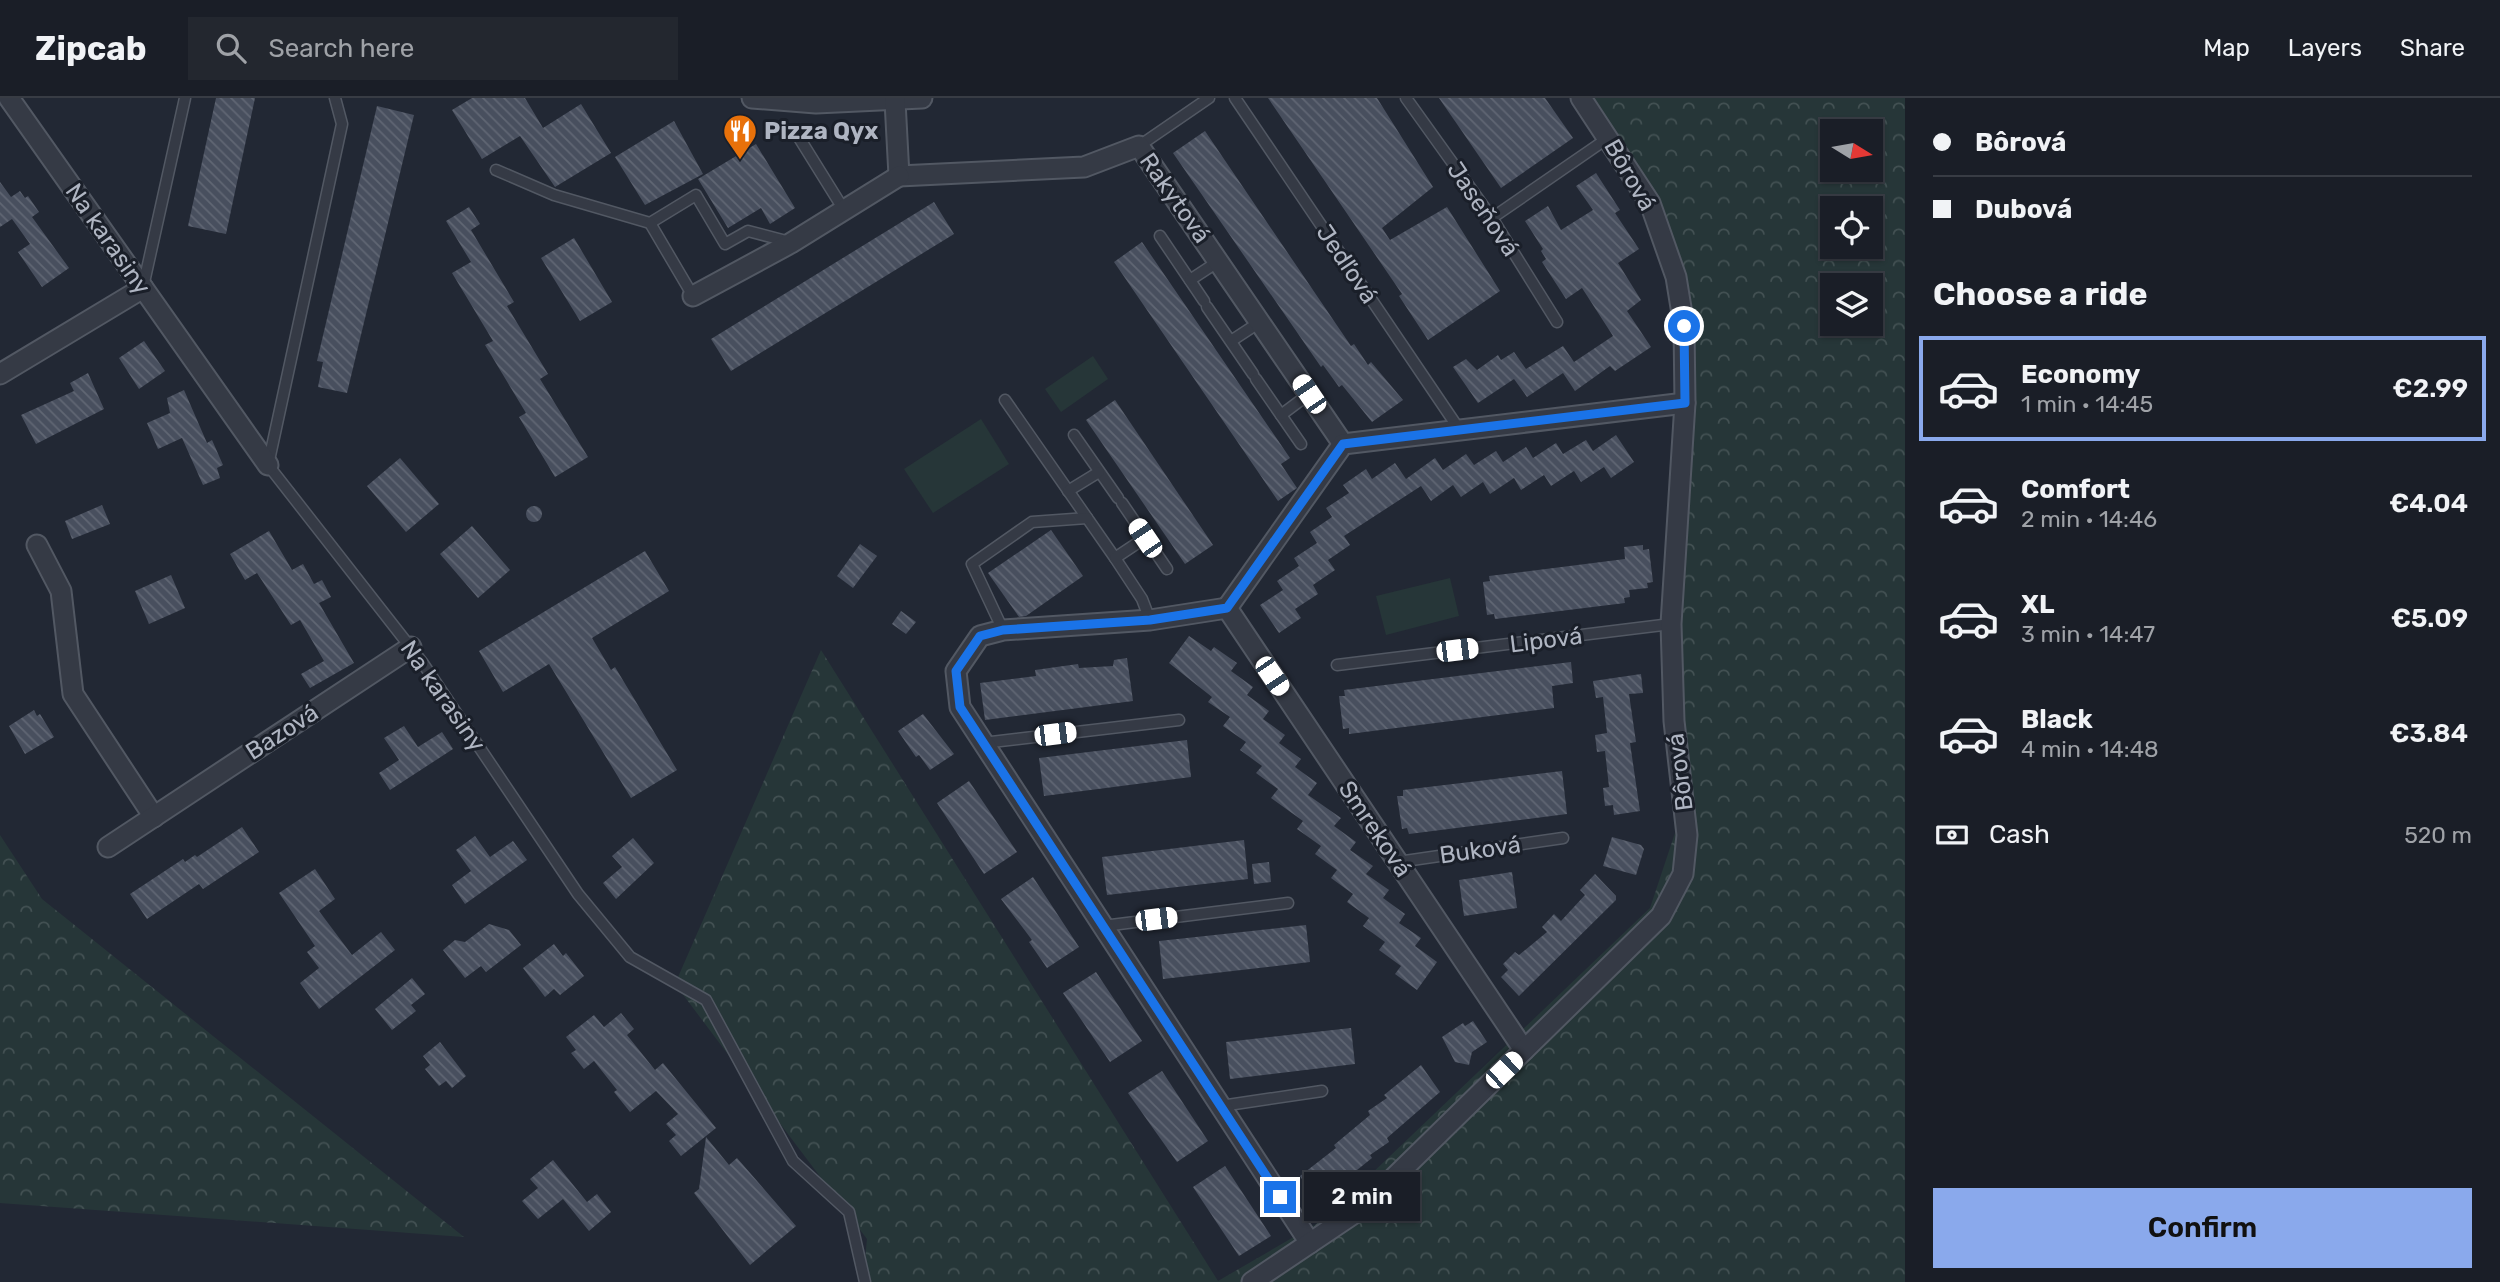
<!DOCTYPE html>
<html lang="en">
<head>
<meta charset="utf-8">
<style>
	:root { --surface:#1a1e27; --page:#23272f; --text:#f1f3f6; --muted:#9fa2a7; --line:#383c44; --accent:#8aa9ec }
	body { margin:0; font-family:Rubik,sans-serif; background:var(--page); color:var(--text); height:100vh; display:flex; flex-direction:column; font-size:26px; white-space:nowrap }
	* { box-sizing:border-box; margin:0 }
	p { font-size:23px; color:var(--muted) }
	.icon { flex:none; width:38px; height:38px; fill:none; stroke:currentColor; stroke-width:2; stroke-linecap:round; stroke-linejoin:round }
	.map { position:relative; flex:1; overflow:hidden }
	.sheet { display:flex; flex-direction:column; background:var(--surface); width:595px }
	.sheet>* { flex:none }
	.guide { display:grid; align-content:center; height:154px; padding:0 28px; background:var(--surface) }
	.needle { width:46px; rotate:101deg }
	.fabs { position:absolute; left:1820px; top:21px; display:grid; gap:14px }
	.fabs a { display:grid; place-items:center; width:63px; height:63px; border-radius:0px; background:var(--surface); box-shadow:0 2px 5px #0004,0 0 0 2px var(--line); font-size:35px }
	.end { position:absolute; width:32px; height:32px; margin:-16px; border:9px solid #1a73e8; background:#fff; box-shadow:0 0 0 4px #fff }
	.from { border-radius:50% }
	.bubble { position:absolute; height:49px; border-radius:0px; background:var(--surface); box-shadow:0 2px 5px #0004,0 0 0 2px var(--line); font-size:23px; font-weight:600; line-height:49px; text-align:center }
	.car { position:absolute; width:21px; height:42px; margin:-21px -10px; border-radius:9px; box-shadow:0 0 5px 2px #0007; background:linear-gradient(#fff 24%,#345 0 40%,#fff 0 76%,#345 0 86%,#fff 0) }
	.guide b { display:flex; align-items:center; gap:24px; height:66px; font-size:26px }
	.guide b+b { border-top:2px solid var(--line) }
	.guide i { width:18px; height:18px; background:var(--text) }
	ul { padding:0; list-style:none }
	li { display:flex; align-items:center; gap:21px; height:105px; margin:0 14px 10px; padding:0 14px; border:4px solid transparent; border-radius:0px }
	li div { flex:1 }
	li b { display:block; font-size:26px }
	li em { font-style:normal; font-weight:600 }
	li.selected { border-color:var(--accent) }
	li>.icon { width:63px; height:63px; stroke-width:1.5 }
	h2 { padding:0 28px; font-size:32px; line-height:84px }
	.pay { display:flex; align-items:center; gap:18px; height:77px; padding:0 28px; font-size:26px }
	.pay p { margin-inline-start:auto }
	.cta { display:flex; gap:14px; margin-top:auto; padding:14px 28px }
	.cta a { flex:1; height:80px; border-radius:0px; background:var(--accent); color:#111; font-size:28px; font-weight:600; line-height:80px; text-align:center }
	header { display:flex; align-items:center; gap:42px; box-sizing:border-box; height:98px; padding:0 35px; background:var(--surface); border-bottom:2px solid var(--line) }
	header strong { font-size:33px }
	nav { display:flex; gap:38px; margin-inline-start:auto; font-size:24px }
	.search { width:490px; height:63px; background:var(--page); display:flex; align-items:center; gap:18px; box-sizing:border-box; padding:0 24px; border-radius:0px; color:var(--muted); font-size:26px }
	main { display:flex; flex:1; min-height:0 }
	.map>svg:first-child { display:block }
	.forest { fill:url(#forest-crowns); fill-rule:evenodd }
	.pitch { fill:#263638 }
	.building { fill:url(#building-back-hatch) }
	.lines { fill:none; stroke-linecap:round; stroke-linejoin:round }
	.lane-casing { stroke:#525863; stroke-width:13 }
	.street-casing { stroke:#525863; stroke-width:23 }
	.lane { stroke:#353a45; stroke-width:10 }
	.street { stroke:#353a45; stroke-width:19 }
	.route { stroke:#1a73e8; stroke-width:9 }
	.labels { text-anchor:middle; stroke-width:6; stroke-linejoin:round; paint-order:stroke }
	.poi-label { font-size:24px; font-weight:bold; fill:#afb5c2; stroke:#1a1f29; text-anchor:start }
	.street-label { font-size:24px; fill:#afb5c2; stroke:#1a1f29 }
</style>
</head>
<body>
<header>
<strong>Zipcab</strong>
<div class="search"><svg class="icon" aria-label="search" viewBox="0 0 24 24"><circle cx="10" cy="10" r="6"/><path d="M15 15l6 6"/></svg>Search here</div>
<nav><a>Map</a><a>Layers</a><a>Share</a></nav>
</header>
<main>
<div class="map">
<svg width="1905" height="1184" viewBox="0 0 1905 1184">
	<defs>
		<pattern id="forest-crowns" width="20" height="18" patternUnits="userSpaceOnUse" patternTransform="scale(1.75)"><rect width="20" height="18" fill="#263638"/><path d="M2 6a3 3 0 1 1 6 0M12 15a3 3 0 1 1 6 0" fill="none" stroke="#435153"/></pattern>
		<pattern id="building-back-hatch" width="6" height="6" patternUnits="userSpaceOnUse" patternTransform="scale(1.75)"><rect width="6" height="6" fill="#484f5e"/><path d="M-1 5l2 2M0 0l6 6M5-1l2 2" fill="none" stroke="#606673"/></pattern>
	</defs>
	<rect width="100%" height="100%" fill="#222834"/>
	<g class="forest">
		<path d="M1578,0h327v1184h-1042l4,-43 -192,-255 146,-334 397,631 105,-61 327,-312 25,-75 -2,-198 10,-327 -60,-143zM1832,33h39v39h-39zM1832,110h39v39h-39zM1832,187h39v39h-39z"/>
		<polygon points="0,737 42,801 464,1139 0,1105"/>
	</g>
	<g class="pitch">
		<polygon points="1093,258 1108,281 1061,314 1045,291"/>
		<polygon points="981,321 1009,366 933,415 904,371"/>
		<polygon points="1450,480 1459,518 1386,537 1376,498"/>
	</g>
	<g class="building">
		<polygon points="216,0 255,0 226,136 188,128"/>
		<polygon points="472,0 525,0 543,30 581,6 611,55 555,89 520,38 482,61 452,12"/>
		<polygon points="1268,0 1377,0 1433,89 1382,130 1390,142 1447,109 1500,193 1428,242 1399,198 1402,196"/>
		<polygon points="1439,0 1545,0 1573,40 1501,90"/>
		<polygon points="377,8 414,17 347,295 318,289 323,264 317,263"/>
		<polygon points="674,23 703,76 645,107 615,59"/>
		<polygon points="1205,33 1351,248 1354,246 1368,267 1371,264 1403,302 1372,324 1342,287 1339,289 1323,267 1321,269 1173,55"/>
		<polygon points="756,46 795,110 770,126 761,110 728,130 698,81"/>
		<polygon points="1596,75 1620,112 1615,115 1639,151 1618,165 1641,202 1627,213 1651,249 1615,273 1610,268 1575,293 1563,275 1527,299 1514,281 1478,305 1453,269 1466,261 1477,272 1498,257 1501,262 1514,254 1526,271 1563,248 1574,264 1613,238 1582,190 1566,201 1542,164 1546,161 1541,153 1543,151 1525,123 1548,108 1561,132 1593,112 1576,88"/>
		<polygon points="0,84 11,99 20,93 25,100 28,98 39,114 32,119 69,170 42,189 18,154 30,146 12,121 0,129"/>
		<polygon points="934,104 954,136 731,273 711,241"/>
		<polygon points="469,109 480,126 471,132 514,204 507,208 548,276 540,281 588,359 555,379 519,319 526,315 485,247 493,243 452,175 471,164 446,123"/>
		<polygon points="574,140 612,204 580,223 541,160"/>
		<polygon points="1142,144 1290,360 1281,366 1297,390 1278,403 1114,164"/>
		<polygon points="144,243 165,273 139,291 119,260"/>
		<polygon points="88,275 104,311 36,346 21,317 74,293 70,285"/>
		<polygon points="184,292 207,345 212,342 223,367 217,370 220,380 203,387 182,340 158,351 147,325 170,315 167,300"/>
		<polygon points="1115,302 1213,447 1185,466 1086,322"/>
		<polygon points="1616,337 1634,364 1611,380 1604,369 1581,384 1574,373 1551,388 1544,377 1521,392 1514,380 1490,396 1483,384 1461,399 1453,387 1431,403 1421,388 1344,438 1350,447 1328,462 1335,472 1313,487 1318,496 1295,511 1301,520 1279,535 1260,507 1283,492 1277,483 1299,468 1294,460 1317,445 1310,434 1332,419 1326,410 1349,395 1343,387 1366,371 1372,381 1395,365 1406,381 1435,360 1443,372 1466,356 1474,367 1496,353 1503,364 1526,349 1533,360 1556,345 1563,356 1586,342 1593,353"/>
		<polygon points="400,360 439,406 406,434 367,388"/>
		<polygon points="102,407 110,426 72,441 65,423"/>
		<circle cx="534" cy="416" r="8"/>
		<polygon points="472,428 510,472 478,500 440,456"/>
		<polygon points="1051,432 1083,478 1026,518 1019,519 988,475"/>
		<polygon points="269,433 292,472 303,466 314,486 322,482 331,499 319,505 354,565 310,590 301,576 324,563 300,522 291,527 257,475 245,482 230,456"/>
		<polygon points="860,446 877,458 853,490 837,478"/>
		<polygon points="1643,447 1643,452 1649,451 1653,484 1647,485 1648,490 1629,492 1630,499 1624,500 1625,505 1495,521 1494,516 1487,517 1483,484 1490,483 1489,478 1625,461 1624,449"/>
		<polygon points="645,453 669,493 592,540 611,572 615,569 677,672 631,700 549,566 503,594 479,553"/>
		<polygon points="171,477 185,510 149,526 135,493"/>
		<polygon points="901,513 916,524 906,536 892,526"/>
		<polygon points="1189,538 1211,553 1214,549 1237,565 1231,573 1253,589 1247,597 1269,613 1263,621 1285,637 1279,645 1301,661 1295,669 1317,685 1308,697 1341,720 1334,728 1356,744 1350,752 1373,768 1366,776 1389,792 1383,800 1405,816 1399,825 1421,840 1415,848 1437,864 1417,892 1395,876 1401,868 1379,852 1385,844 1363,828 1369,820 1347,804 1353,796 1331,780 1337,772 1315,756 1321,748 1297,731 1303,723 1271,700 1278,691 1256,675 1262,668 1240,652 1246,644 1223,628 1230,619 1208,604 1212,599 1169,565"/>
		<polygon points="1127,560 1133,603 985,622 980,585 1036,578 1035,572 1078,566 1079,570 1113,568 1114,562"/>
		<polygon points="1571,564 1573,585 1552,588 1554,610 1349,636 1349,630 1343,631 1339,598 1345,598 1344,592"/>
		<polygon points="1641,576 1643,595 1629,596 1636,644 1630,645 1640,713 1614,717 1613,707 1605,708 1603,690 1609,689 1605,653 1597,654 1595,637 1607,635 1603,599 1596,600 1593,583"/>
		<polygon points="34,612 37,618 40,616 54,639 25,656 9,628"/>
		<polygon points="923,616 954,656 930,672 919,657 916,659 898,633"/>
		<polygon points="404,628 418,649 442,634 453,651 390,692 379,675 399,662 384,640"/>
		<polygon points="1187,642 1191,679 1044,698 1039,660"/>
		<polygon points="1562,673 1567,716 1409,736 1407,730 1402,731 1397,698 1403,698 1403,692"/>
		<polygon points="969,683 1017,754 984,776 937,705"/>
		<polygon points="242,729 259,754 203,791 199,786 147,821 130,796 183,761 185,764 195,757 197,759"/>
		<polygon points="475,738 490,759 513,743 527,762 465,806 452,787 471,773 456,752"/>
		<polygon points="1612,739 1641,747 1644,751 1636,777 1603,768"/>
		<polygon points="633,740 654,765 616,801 603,785 622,769 612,758"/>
		<polygon points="1244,742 1248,781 1107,797 1102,759"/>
		<polygon points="1269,764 1271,784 1254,786 1252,766"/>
		<polygon points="315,771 335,801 319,813 352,857 381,834 395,852 319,911 300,885 319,870 307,854 315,848 279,795"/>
		<polygon points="1512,774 1517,810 1464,818 1459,782"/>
		<polygon points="1595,776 1616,798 1616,802 1519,898 1501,879 1508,872 1503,866 1515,854 1519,857 1547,834 1542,829 1554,816 1561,823 1585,797 1580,792"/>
		<polygon points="1033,779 1079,849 1047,870 1029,844 1032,842 1001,801"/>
		<polygon points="489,826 509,832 521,847 486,874 481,868 465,880 443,852 455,842 465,844"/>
		<polygon points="1306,827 1310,864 1163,881 1159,843"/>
		<polygon points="554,846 563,858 566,855 584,878 560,897 554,891 545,899 523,870"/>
		<polygon points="1096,874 1142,943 1110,964 1063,895"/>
		<polygon points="412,880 425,896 411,907 416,913 392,932 375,911"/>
		<polygon points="621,915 634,931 627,937 655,972 663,965 716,1030 681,1058 669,1043 676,1037 666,1026 678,1016 656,993 630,1014 614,994 617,992 594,963 584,971 571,955 576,952 566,939 594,917 604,929"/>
		<polygon points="1473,923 1487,944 1472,954 1469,967 1455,964 1442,939 1463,925 1465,928"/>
		<polygon points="1351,930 1355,966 1230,981 1226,944"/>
		<polygon points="440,944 466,978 452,990 446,983 439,988 425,971 430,967 423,958"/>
		<polygon points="1421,967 1440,994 1387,1040 1389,1044 1370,1057 1372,1060 1317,1104 1300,1078 1336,1050 1334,1047 1370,1017 1368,1013 1387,1000 1384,997"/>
		<polygon points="1162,973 1208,1043 1177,1064 1128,995"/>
		<polygon points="706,1039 729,1067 737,1060 796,1128 750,1167 694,1095 699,1091"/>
		<polygon points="553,1062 587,1104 597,1096 611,1114 589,1133 563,1101 538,1121 522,1103 538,1090 530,1081"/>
		<polygon points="1225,1068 1271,1138 1239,1158 1193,1089"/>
	</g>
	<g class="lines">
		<g class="lane-casing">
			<g id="lane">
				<polyline points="335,0 342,26 268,367 422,564 578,796 630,859 706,902 793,1063 849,1114 865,1184"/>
				<polyline points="1235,0 1459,331"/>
				<polyline points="1406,0 1492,120 1557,224"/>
				<polyline points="798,38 844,112"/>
				<polyline points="1139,48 1209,0"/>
				<polyline points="496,72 554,97 650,125 696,97 725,146 748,133 790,144"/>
				<polyline points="1492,120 1608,40"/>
				<polyline points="650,125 693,198"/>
				<polyline points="1160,138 1204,203"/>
				<polyline points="1190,182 1219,163"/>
				<polyline points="143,189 185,0"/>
				<polyline points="1207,209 1253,276"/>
				<polyline points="1231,243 1260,224"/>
				<polyline points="1256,281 1301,346"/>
				<polyline points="1005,302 1115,460 1142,501 1150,522"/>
				<polyline points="1281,317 1309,296"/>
				<polyline points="1074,337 1118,400"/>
				<polyline points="1068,393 1099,374"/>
				<polyline points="1122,405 1167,471"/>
				<polyline points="1115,460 1145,440"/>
				<polyline points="1003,532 972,466 1032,424 1087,420"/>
				<polyline points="1337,567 1671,526"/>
				<polyline points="983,645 1179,622"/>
				<polyline points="1398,764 1563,740"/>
				<polyline points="1103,828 1288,805"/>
				<polyline points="1221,1008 1322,993"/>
			</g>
		</g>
		<g class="street-casing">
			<g id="street">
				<polyline points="9,0 268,367"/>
				<polyline points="752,0 816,5 922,0"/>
				<polyline points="895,3 899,78 1084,69 1139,48 1343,346"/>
				<polyline points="693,198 791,145 899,78"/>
				<polyline points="0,276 143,190"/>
				<polyline points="37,447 61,493 73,596 154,719"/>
				<polyline points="1227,510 1150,522 1003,532 980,538 956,573 960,609 1310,1145"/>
				<polyline points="1227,510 1343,346 1685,305"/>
				<polyline points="1227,510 1524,952"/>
				<polyline points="108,749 411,549"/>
				<polyline points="1252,1184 1365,1108 1661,818 1683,776 1687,737 1674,623 1671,526 1685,305 1684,228 1676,179 1650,105 1581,0"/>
			</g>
		</g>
		<use href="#lane" class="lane"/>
		<use href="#street" class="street"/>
	</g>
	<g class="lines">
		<polyline class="route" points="1280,1099 960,609 956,573 980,538 1003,532 1150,522 1227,510 1343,346 1685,305 1684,228"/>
	</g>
	<defs>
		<g id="restaurant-pin" transform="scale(1.75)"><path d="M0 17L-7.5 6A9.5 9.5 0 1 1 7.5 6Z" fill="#e8710a" stroke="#1a1f29"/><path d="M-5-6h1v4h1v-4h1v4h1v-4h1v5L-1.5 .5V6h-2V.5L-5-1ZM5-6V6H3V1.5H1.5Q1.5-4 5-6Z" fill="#fff"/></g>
	</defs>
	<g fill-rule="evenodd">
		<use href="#restaurant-pin" x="740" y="33"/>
	</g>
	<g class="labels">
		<g class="poi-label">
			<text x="764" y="41">Pizza Qyx</text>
		</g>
		<g class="street-label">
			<text transform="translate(1630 77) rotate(60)" y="8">Bôrová</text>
			<text transform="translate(1175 100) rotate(55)" y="8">Rakytová</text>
			<text transform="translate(1483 111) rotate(56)" y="8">Jaseňová</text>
			<text transform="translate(108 141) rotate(55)" y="8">Na karasiny</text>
			<text transform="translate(1347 166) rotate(56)" y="8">Jedľová</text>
			<text transform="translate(1546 542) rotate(-7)" y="8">Lipová</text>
			<text transform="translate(443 598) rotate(55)" y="8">Na karasiny</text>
			<text transform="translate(282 634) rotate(-33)" y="8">Bazová</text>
			<text transform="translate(1680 674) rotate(-97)" y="8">Bôrová</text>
			<text transform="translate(1375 731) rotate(56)" y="8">Smreková</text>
			<text transform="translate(1480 752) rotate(-8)" y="8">Buková</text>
		</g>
	</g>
</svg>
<div class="fabs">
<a><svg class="needle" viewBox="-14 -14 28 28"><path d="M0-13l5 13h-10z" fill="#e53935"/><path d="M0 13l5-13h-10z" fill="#9fa2a7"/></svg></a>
<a><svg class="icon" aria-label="locate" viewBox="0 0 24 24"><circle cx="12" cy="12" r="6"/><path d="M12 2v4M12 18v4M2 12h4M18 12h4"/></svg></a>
<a><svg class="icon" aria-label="layers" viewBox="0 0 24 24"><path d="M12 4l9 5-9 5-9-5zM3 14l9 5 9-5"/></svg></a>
</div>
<i class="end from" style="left:1684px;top:228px"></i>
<i class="end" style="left:1280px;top:1099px"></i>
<div class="bubble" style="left:1304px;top:1074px;width:116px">2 min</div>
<i class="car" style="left:1309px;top:296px;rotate:326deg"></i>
<i class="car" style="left:1145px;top:440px;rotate:326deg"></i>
<i class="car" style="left:1457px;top:552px;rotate:83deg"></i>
<i class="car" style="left:1272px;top:578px;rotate:146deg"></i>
<i class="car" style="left:1055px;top:636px;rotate:83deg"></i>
<i class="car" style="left:1156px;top:821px;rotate:83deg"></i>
<i class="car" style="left:1504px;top:972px;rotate:46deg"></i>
</div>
<section class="sheet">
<div class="guide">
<b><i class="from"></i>Bôrová</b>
<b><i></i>Dubová</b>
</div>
<h2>Choose a ride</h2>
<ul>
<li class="selected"><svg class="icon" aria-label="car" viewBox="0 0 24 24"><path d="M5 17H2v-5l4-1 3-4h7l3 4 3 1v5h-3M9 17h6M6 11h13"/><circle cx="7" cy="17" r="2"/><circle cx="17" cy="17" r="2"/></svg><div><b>Economy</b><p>1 min · 14:45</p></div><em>€2.99</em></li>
<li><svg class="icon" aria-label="car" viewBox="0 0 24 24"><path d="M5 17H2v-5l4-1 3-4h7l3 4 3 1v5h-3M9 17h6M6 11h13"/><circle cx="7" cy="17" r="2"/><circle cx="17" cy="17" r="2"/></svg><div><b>Comfort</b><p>2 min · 14:46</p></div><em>€4.04</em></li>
<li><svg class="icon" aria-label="car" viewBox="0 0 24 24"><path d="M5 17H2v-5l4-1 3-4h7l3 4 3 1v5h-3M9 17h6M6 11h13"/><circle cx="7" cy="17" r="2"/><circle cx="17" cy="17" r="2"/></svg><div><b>XL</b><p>3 min · 14:47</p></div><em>€5.09</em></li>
<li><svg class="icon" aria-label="car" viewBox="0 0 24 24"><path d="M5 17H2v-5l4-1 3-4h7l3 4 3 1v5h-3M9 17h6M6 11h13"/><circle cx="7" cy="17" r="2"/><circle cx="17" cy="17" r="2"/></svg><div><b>Black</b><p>4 min · 14:48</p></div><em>€3.84</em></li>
</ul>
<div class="pay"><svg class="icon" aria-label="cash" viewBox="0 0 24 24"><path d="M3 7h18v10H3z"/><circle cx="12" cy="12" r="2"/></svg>Cash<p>520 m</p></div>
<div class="cta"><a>Confirm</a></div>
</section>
</main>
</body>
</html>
